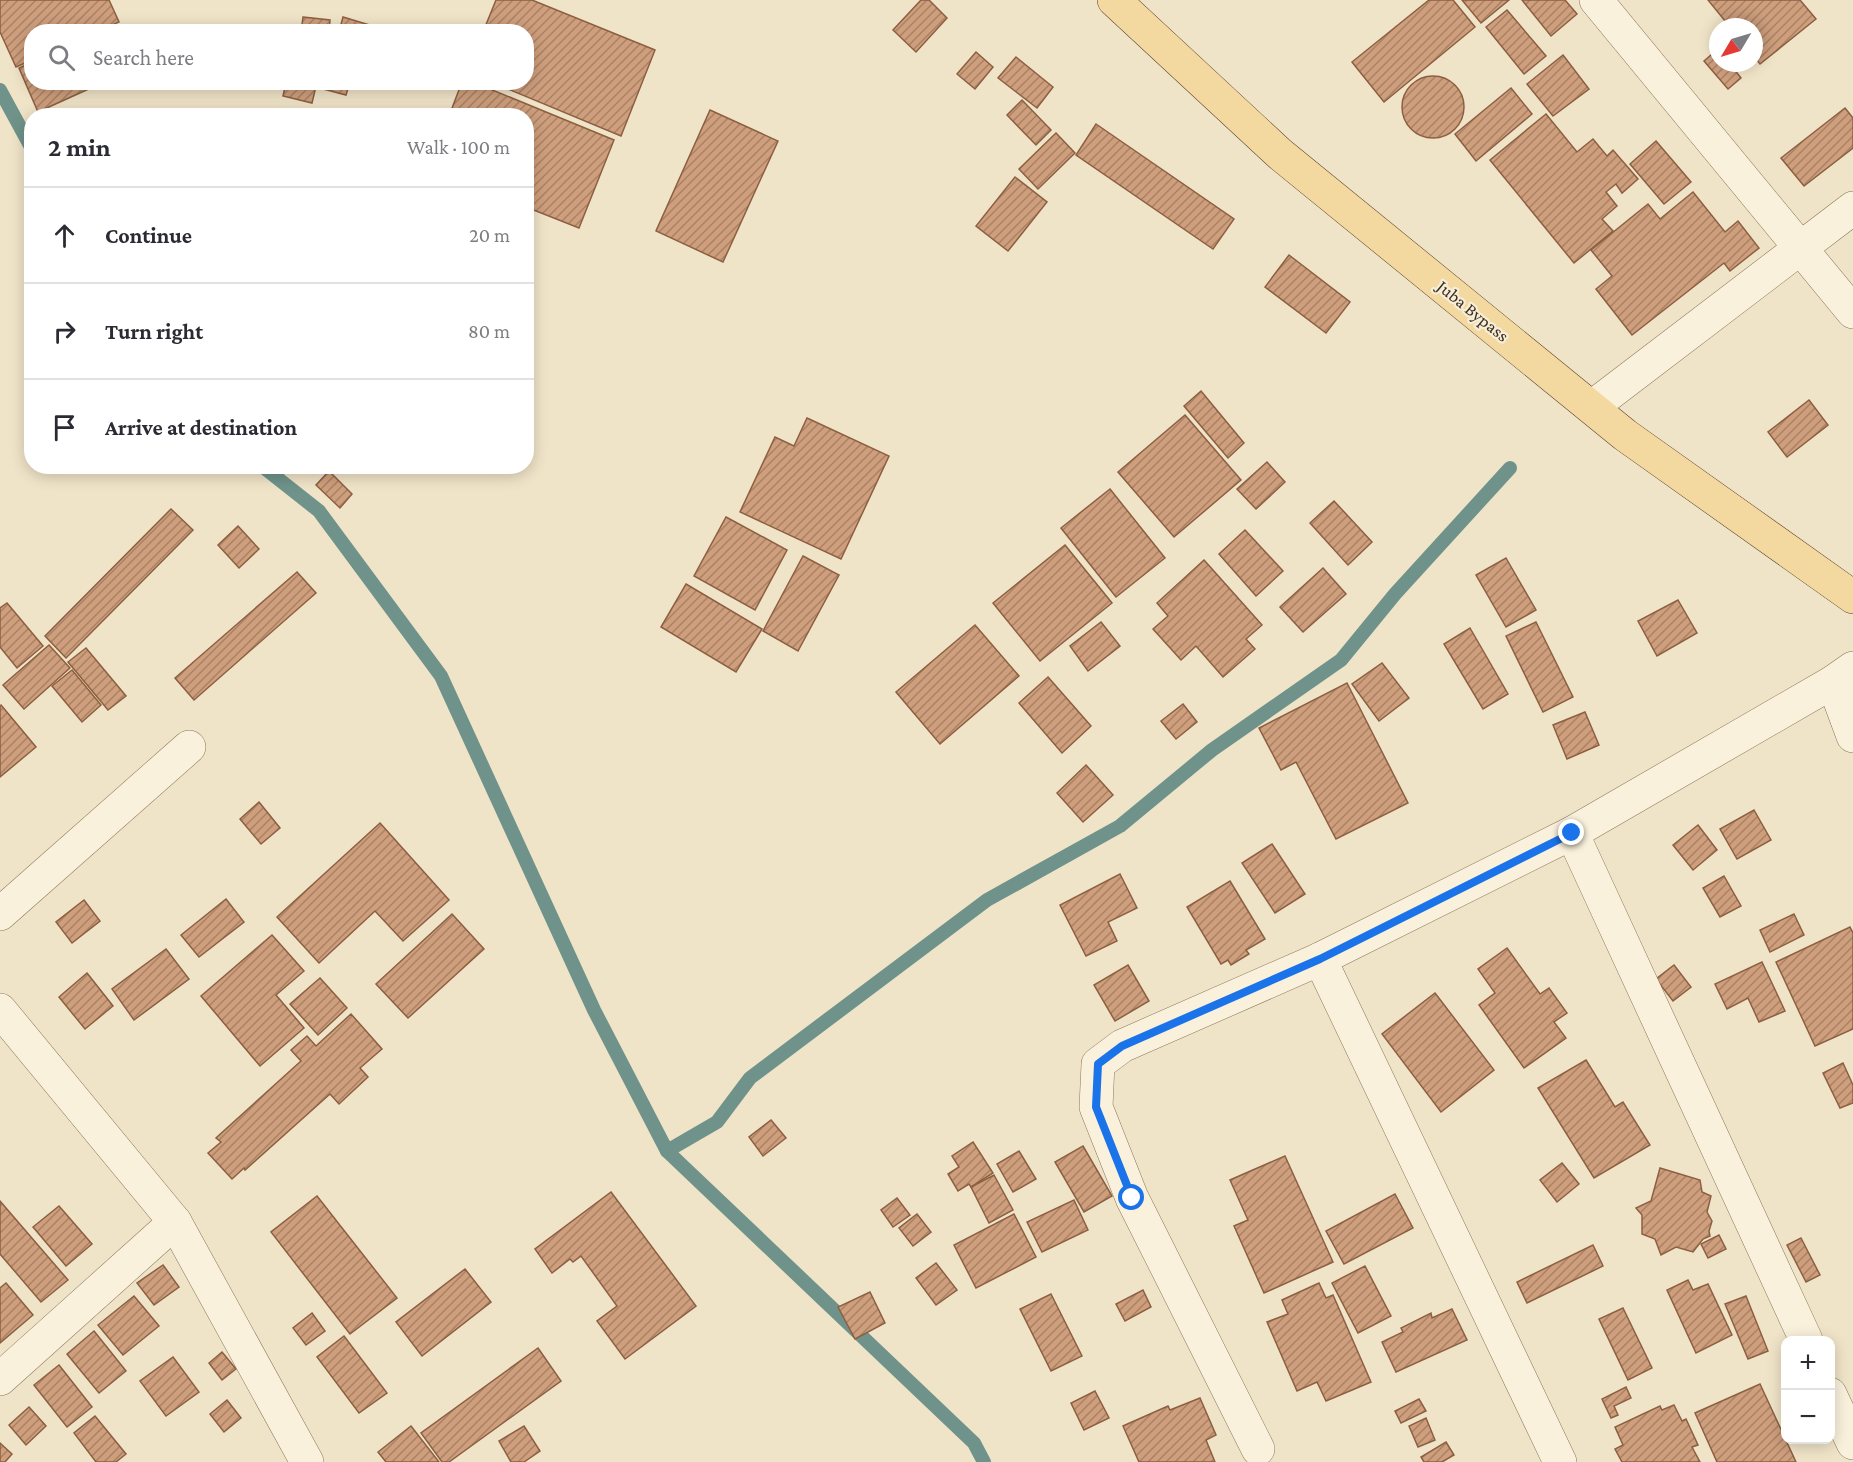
<!DOCTYPE html>
<meta charset="utf-8">
<style>
body{margin:0;font-family:"Crimson Pro",serif;background:#f7f7f7;color:#2b2b33}
.controls{position:absolute;right:18px;bottom:18px;display:grid;overflow:hidden;border-radius:12px;box-shadow:0 3px 15px #0003}
.controls button{width:54px;height:54px;display:grid;place-items:center;padding:0;border:0;border-bottom:2px solid #e1e1e2;background:#fff;color:#2b2b33;font:30px sans-serif}
.compass{position:absolute;left:1709px;top:18px;width:54px;height:54px;border-radius:50%;background:#fff;box-shadow:0 3px 15px #0003;rotate:232deg}
.stop{position:absolute;width:18px;height:18px;margin:-14px;border:4px solid #1a73e8;border-radius:50%;background:#fff}
.stop.end{background:#1a73e8;border-color:#fff;box-shadow:0 2px 6px #0008}
.list{margin:0;padding:0;list-style:none}
h2{display:flex;justify-content:space-between;align-items:center;height:78px;margin:0;padding:0 24px;font-size:26px}
h2 small{font-size:20px;font-weight:400;color:#7c7c81}
.list li{display:grid;grid-template-columns:39px 1fr auto;gap:18px;align-items:center;box-sizing:border-box;height:96px;padding:0 24px;border-top:2px solid #e1e1e2}
.list b{display:block;font-size:22px;white-space:nowrap}
.list em{font-size:20px;font-style:normal;color:#7c7c81}
.icon{flex:none;width:33px;height:33px;fill:none;stroke:currentColor;stroke-width:2;stroke-linecap:round;stroke-linejoin:round}
.map{position:relative;flex:none;width:1853px;height:1462px;overflow:hidden}
.search{position:absolute;background:#fff;box-shadow:0 3px 15px #0003;left:24px;top:24px;width:510px;height:66px;display:flex;align-items:center;gap:15px;box-sizing:border-box;padding:0 21px;border-radius:24px;color:#7c7c81;font-size:22px}
.panel{position:absolute;background:#fff;box-shadow:0 3px 15px #0003;left:24px;top:108px;width:510px;height:366px;border-radius:24px}
.map>svg:first-child{display:block}
.lines{fill:none;stroke-linecap:round;stroke-linejoin:round}
.stream{stroke:#6f938a;stroke-width:14}
.building{fill:url(#building-hatch);stroke:#8d5f41;stroke-width:1.5}
.minor-casing{stroke:#8d765c;stroke-width:34}
.major-casing{stroke:#5b4430;stroke-width:34}
.minor{stroke:#faf1dc;stroke-width:33}
.major{stroke:#f3d9a0;stroke-width:33}
.route{stroke:#1a73e8;stroke-width:8}
.labels{text-anchor:middle;dominant-baseline:central;stroke-width:4.5;stroke-linejoin:round;paint-order:stroke}
.street-label{font-size:18px;fill:#3d2e20;stroke:#f7eed8}
</style>
<div class="map">
<svg width="1853" height="1462" viewBox="0 0 1853 1462">
<defs>
<pattern id="building-hatch" width="6" height="6" patternUnits="userSpaceOnUse" patternTransform="scale(1.5)"><rect width="6" height="6" fill="#cf9f7d"/><path d="M-1 1l2-2M0 6l6-6M5 7l2-2" fill="none" stroke="#a98266"/></pattern>
</defs>
<rect width="100%" height="100%" fill="#f0e4c8"/>
<g class="lines">
<!-- stream -->
<g class="stream">
<polyline points="0,90 32,149"/>
<polyline points="262,466 319,511 441,676 594,1010 667,1151 974,1443 984,1462"/>
<polyline points="667,1151 717,1122 750,1078 987,900 1120,826 1212,750 1341,660 1395,594 1510,468"/>
</g>
</g>
<!-- building -->
<g class="building">
<polygon points="0,0 109,0 119,22 97,32 32,32 32,60 16,67 0,32"/>
<polygon points="496,0 532,0 655,50 621,136 491,82 526,82 526,32 483,32"/>
<polygon points="921,0 929,0 947,18 916,52 893,30"/>
<polygon points="1429,0 1453,0 1475,27 1384,102 1352,62"/>
<polygon points="1462,0 1509,0 1481,23"/>
<polygon points="1522,0 1565,0 1577,14 1551,36"/>
<polygon points="1708,0 1800,0 1816,19 1760,64 1754,56 1754,27 1730,27"/>
<polygon points="1507,10 1546,56 1524,74 1486,27"/>
<polygon points="303,17 330,20 329,32 301,32"/>
<polygon points="343,17 373,26 371,32 339,32"/>
<polygon points="1718,49 1718,63 1729,63 1741,78 1728,89 1704,61"/>
<polygon points="976,52 993,67 975,89 957,74"/>
<polygon points="1563,55 1589,89 1553,116 1527,84"/>
<polygon points="1016,57 1053,87 1037,108 998,78"/>
<polygon points="32,62 32,82 91,82 93,87 38,112 19,68"/>
<circle cx="1433" cy="107" r="31"/>
<polygon points="286,82 317,82 312,103 283,96"/>
<polygon points="325,82 350,82 346,95 323,89"/>
<polygon points="462,82 473,82 614,140 579,228 526,207 526,116 449,116"/>
<polygon points="1511,88 1532,114 1476,161 1455,134"/>
<polygon points="1022,100 1051,130 1036,145 1007,115"/>
<polygon points="1845,108 1853,118 1853,148 1804,186 1781,158"/>
<polygon points="710,110 778,141 723,262 656,231"/>
<polygon points="1546,114 1577,152 1593,139 1607,156 1613,150 1638,179 1622,193 1616,184 1606,192 1617,206 1602,219 1613,231 1574,263 1490,160"/>
<polygon points="1096,124 1234,219 1213,249 1076,155"/>
<polygon points="1056,133 1075,153 1038,189 1019,169"/>
<polygon points="1656,141 1691,182 1664,204 1630,164"/>
<polygon points="1015,177 1047,202 1008,251 976,226"/>
<polygon points="1693,192 1725,232 1738,221 1759,248 1730,271 1724,263 1632,335 1596,289 1612,276 1591,250 1648,204 1660,219"/>
<polygon points="1289,255 1350,302 1326,333 1265,287"/>
<polygon points="1201,391 1244,443 1228,458 1184,406"/>
<polygon points="1809,400 1828,425 1787,457 1768,432"/>
<polygon points="1185,415 1241,480 1174,537 1118,472"/>
<polygon points="807,418 889,456 841,559 740,512 775,437 794,446"/>
<polygon points="1267,462 1285,482 1256,509 1237,489"/>
<polygon points="329,471 352,494 340,508 316,485"/>
<polygon points="1110,489 1165,558 1116,597 1061,528"/>
<polygon points="1334,501 1372,542 1348,565 1310,523"/>
<polygon points="171,509 193,530 66,658 45,636"/>
<polygon points="726,517 787,550 755,610 694,576"/>
<polygon points="238,526 259,549 239,568 218,545"/>
<polygon points="1245,530 1283,571 1256,596 1219,554"/>
<polygon points="1065,545 1112,603 1040,661 993,603"/>
<polygon points="803,556 839,575 798,651 763,631"/>
<polygon points="1506,558 1536,610 1506,627 1476,575"/>
<polygon points="1204,560 1262,625 1246,639 1255,649 1223,677 1196,646 1181,660 1153,629 1168,616 1157,603"/>
<polygon points="1323,568 1346,594 1303,632 1280,607"/>
<polygon points="297,572 316,593 194,700 175,678"/>
<polygon points="686,584 762,629 736,672 661,627"/>
<polygon points="1678,600 1697,633 1657,656 1638,621"/>
<polygon points="7,603 43,646 17,668 0,647 0,608"/>
<polygon points="1101,622 1120,646 1088,671 1070,646"/>
<polygon points="1536,622 1573,697 1543,712 1506,636"/>
<polygon points="975,625 1019,676 940,744 896,692"/>
<polygon points="1470,628 1508,694 1483,709 1444,644"/>
<polygon points="49,645 70,668 24,709 3,685"/>
<polygon points="86,648 126,696 108,710 68,662"/>
<polygon points="1382,663 1409,698 1379,721 1352,684"/>
<polygon points="72,670 101,705 82,722 52,686"/>
<polygon points="1048,677 1091,726 1062,753 1019,703"/>
<polygon points="1347,683 1408,803 1336,839 1296,762 1281,770 1259,728"/>
<polygon points="1183,704 1197,722 1176,739 1161,721"/>
<polygon points="1,705 36,747 0,777 0,706"/>
<polygon points="1585,712 1599,745 1567,759 1553,725"/>
<polygon points="1086,765 1113,795 1083,822 1057,793"/>
<polygon points="259,802 280,828 261,844 240,819"/>
<polygon points="1754,810 1771,840 1737,859 1720,829"/>
<polygon points="380,823 449,900 403,941 375,911 319,963 277,917"/>
<polygon points="1698,825 1717,850 1693,870 1673,845"/>
<polygon points="1272,844 1305,894 1275,913 1242,863"/>
<polygon points="1120,874 1137,908 1108,922 1117,941 1086,956 1060,905"/>
<polygon points="1724,876 1741,906 1720,917 1703,888"/>
<polygon points="1230,881 1265,939 1246,950 1249,954 1231,965 1228,960 1221,964 1187,907"/>
<polygon points="226,899 244,922 199,957 181,935"/>
<polygon points="84,900 100,921 72,943 56,922"/>
<polygon points="452,914 484,949 408,1018 376,984"/>
<polygon points="1794,914 1804,935 1770,952 1760,930"/>
<polygon points="1850,927 1853,933 1853,1029 1815,1046 1776,962"/>
<polygon points="272,935 304,971 276,995 304,1028 260,1066 201,996"/>
<polygon points="1507,948 1540,994 1549,988 1567,1013 1554,1022 1566,1038 1524,1068 1479,1005 1495,993 1478,969"/>
<polygon points="166,949 189,979 134,1020 112,989"/>
<polygon points="1762,962 1785,1011 1759,1022 1748,998 1727,1009 1715,984"/>
<polygon points="1128,965 1149,1001 1115,1021 1094,985"/>
<polygon points="1674,965 1691,987 1673,1001 1656,979"/>
<polygon points="87,973 113,1006 85,1029 59,997"/>
<polygon points="320,978 347,1008 318,1035 290,1004"/>
<polygon points="1435,993 1494,1070 1441,1112 1382,1034"/>
<polygon points="351,1014 382,1049 360,1068 368,1077 339,1104 330,1094 245,1170 244,1168 232,1179 208,1153 221,1142 216,1138 301,1061 291,1050 307,1036 316,1046"/>
<polygon points="1586,1060 1615,1107 1623,1102 1650,1145 1594,1178 1538,1088"/>
<polygon points="1843,1063 1853,1085 1853,1103 1840,1108 1823,1073"/>
<polygon points="771,1120 786,1138 763,1156 749,1137"/>
<polygon points="973,1142 993,1173 971,1187 969,1184 958,1191 948,1174 959,1167 952,1156"/>
<polygon points="1083,1146 1112,1196 1084,1212 1055,1162"/>
<polygon points="1019,1151 1036,1179 1013,1192 997,1164"/>
<polygon points="1285,1156 1333,1262 1264,1293 1234,1226 1248,1220 1230,1180"/>
<polygon points="1562,1163 1579,1184 1557,1202 1540,1180"/>
<polygon points="1660,1168 1700,1180 1702,1192 1711,1196 1707,1212 1712,1221 1709,1231 1710,1236 1703,1239 1693,1252 1676,1247 1661,1255 1655,1239 1642,1234 1642,1215 1636,1208 1651,1201"/>
<polygon points="994,1175 1013,1210 989,1223 971,1187"/>
<polygon points="611,1192 696,1306 625,1359 597,1321 617,1306 581,1256 573,1262 570,1259 552,1273 535,1249"/>
<polygon points="1395,1194 1413,1228 1344,1264 1326,1231"/>
<polygon points="317,1196 397,1298 350,1334 271,1232"/>
<polygon points="897,1198 910,1215 893,1227 881,1210"/>
<polygon points="1074,1200 1088,1230 1042,1252 1027,1222"/>
<polygon points="0,1201 68,1280 41,1302 0,1254"/>
<polygon points="59,1206 92,1244 66,1266 33,1227"/>
<polygon points="917,1214 931,1232 913,1246 899,1228"/>
<polygon points="1014,1214 1036,1257 976,1288 954,1245"/>
<polygon points="1719,1235 1726,1249 1708,1258 1701,1244"/>
<polygon points="1801,1238 1820,1275 1806,1282 1787,1245"/>
<polygon points="1593,1245 1603,1266 1527,1303 1517,1282"/>
<polygon points="936,1263 957,1290 936,1305 916,1278"/>
<polygon points="163,1265 179,1287 154,1305 137,1283"/>
<polygon points="1365,1266 1391,1316 1358,1333 1332,1283"/>
<polygon points="465,1269 491,1302 422,1356 396,1322"/>
<polygon points="1688,1280 1693,1290 1708,1284 1732,1335 1696,1353 1667,1290"/>
<polygon points="6,1283 33,1315 0,1343 0,1288"/>
<polygon points="1319,1283 1326,1298 1333,1295 1371,1382 1326,1401 1317,1382 1297,1391 1267,1322 1288,1314 1282,1300"/>
<polygon points="1143,1290 1151,1307 1125,1321 1116,1304"/>
<polygon points="870,1292 885,1323 855,1339 838,1307"/>
<polygon points="1051,1294 1082,1356 1051,1371 1020,1309"/>
<polygon points="134,1296 159,1326 123,1355 98,1325"/>
<polygon points="1746,1296 1768,1351 1748,1359 1725,1304"/>
<polygon points="1623,1308 1652,1368 1628,1380 1599,1319"/>
<polygon points="1452,1309 1467,1340 1396,1372 1382,1342 1403,1332 1401,1328 1431,1313 1432,1318"/>
<polygon points="312,1313 325,1331 306,1345 293,1328"/>
<polygon points="94,1331 126,1371 99,1393 67,1354"/>
<polygon points="344,1336 387,1393 359,1413 317,1357"/>
<polygon points="538,1348 561,1381 449,1462 442,1462 421,1433"/>
<polygon points="222,1352 236,1369 222,1380 209,1363"/>
<polygon points="173,1357 199,1392 166,1416 140,1381"/>
<polygon points="59,1365 92,1407 67,1427 34,1385"/>
<polygon points="1760,1384 1796,1462 1717,1462 1695,1413"/>
<polygon points="1626,1387 1631,1398 1614,1406 1618,1415 1611,1418 1602,1399"/>
<polygon points="1095,1391 1109,1418 1084,1430 1071,1403"/>
<polygon points="1200,1398 1216,1435 1206,1440 1215,1462 1139,1462 1123,1426 1168,1406 1170,1410"/>
<polygon points="1419,1399 1426,1411 1401,1423 1395,1411"/>
<polygon points="227,1400 241,1418 224,1432 210,1414"/>
<polygon points="1674,1405 1682,1421 1686,1419 1698,1445 1692,1447 1700,1462 1622,1462 1615,1449 1623,1445 1615,1427 1660,1406 1662,1410"/>
<polygon points="29,1407 46,1426 26,1445 9,1425"/>
<polygon points="95,1416 126,1454 116,1462 96,1462 74,1433"/>
<polygon points="1426,1418 1435,1440 1418,1447 1409,1426"/>
<polygon points="411,1426 439,1462 386,1462 378,1452"/>
<polygon points="524,1426 540,1451 524,1462 511,1462 499,1441"/>
<polygon points="1446,1442 1454,1455 1442,1462 1424,1462 1421,1457"/>
<polygon points="0,1443 12,1454 5,1462 0,1462"/>
</g>
<g class="lines">
<defs>
<g id="minor">
<polyline points="1596,0 1853,312"/>
<polyline points="1592,407 1853,208"/>
<polyline points="1833,682 1853,736"/>
<polyline points="1572,833 1806,1340"/>
<polyline points="0,914 189,747"/>
<polyline points="1320,959 1560,1462"/>
<polyline points="0,1010 175,1222 0,1379"/>
<polyline points="175,1222 307,1462"/>
<polyline points="1830,1394 1853,1443"/>
<polyline points="1258,1449 1132,1198 1096,1107 1098,1064 1122,1046 1320,959 1572,833 1833,682 1853,668"/>
</g>
<polyline id="major" points="1114,0 1280,154 1625,435 1853,597"/>
</defs>
<!-- minor casing -->
<use href="#minor" class="minor-casing"/>
<!-- major casing -->
<use href="#major" class="major-casing"/>
<!-- minor -->
<use href="#minor" class="minor"/>
<!-- major -->
<use href="#major" class="major"/>
</g>
<g class="lines">
<!-- route -->
<polyline class="route" points="1132,1198 1096,1107 1098,1064 1122,1046 1320,959 1572,833"/>
</g>
<g class="labels">
<!-- street labels -->
<g class="street-label">
<text transform="translate(1473 311) rotate(39)">Juba Bypass</text>
</g>
</g>
</svg>
<div class="controls">
<button>+</button>
<button>−</button>
</div>
<svg class="compass" viewBox="-18 -18 36 36"><path d="M0-13l5 13h-10z" fill="#e53935"/><path d="M0 13l5-13h-10z" fill="#7c7c81"/></svg>
<div class="stop" style="left:1132px;top:1198px"></div>
<div class="stop end" style="left:1572px;top:833px"></div>
<div class="search"><svg class="icon" aria-label="search" viewBox="0 0 24 24"><circle cx="10" cy="10" r="6"/><path d="M15 15l6 6"/></svg>Search here</div>
<section class="panel">
<h2>2 min<small>Walk · 100 m</small></h2>
<ul class="list">
<li><svg class="icon" aria-label="ahead" viewBox="0 0 24 24"><path d="M12 20V5M6 11l6-6 6 6"/></svg><div><b>Continue</b></div><em>20 m</em></li>
<li><svg class="icon" aria-label="right" viewBox="0 0 24 24"><path d="M7 20v-9h11M14 6l5 5-5 5"/></svg><div><b>Turn right</b></div><em>80 m</em></li>
<li><svg class="icon" aria-label="arrive" viewBox="0 0 24 24"><path d="M6 21V4h12l-3 4 3 4H6"/></svg><div><b>Arrive at destination</b></div></li>
</ul>
</section>
</div>
